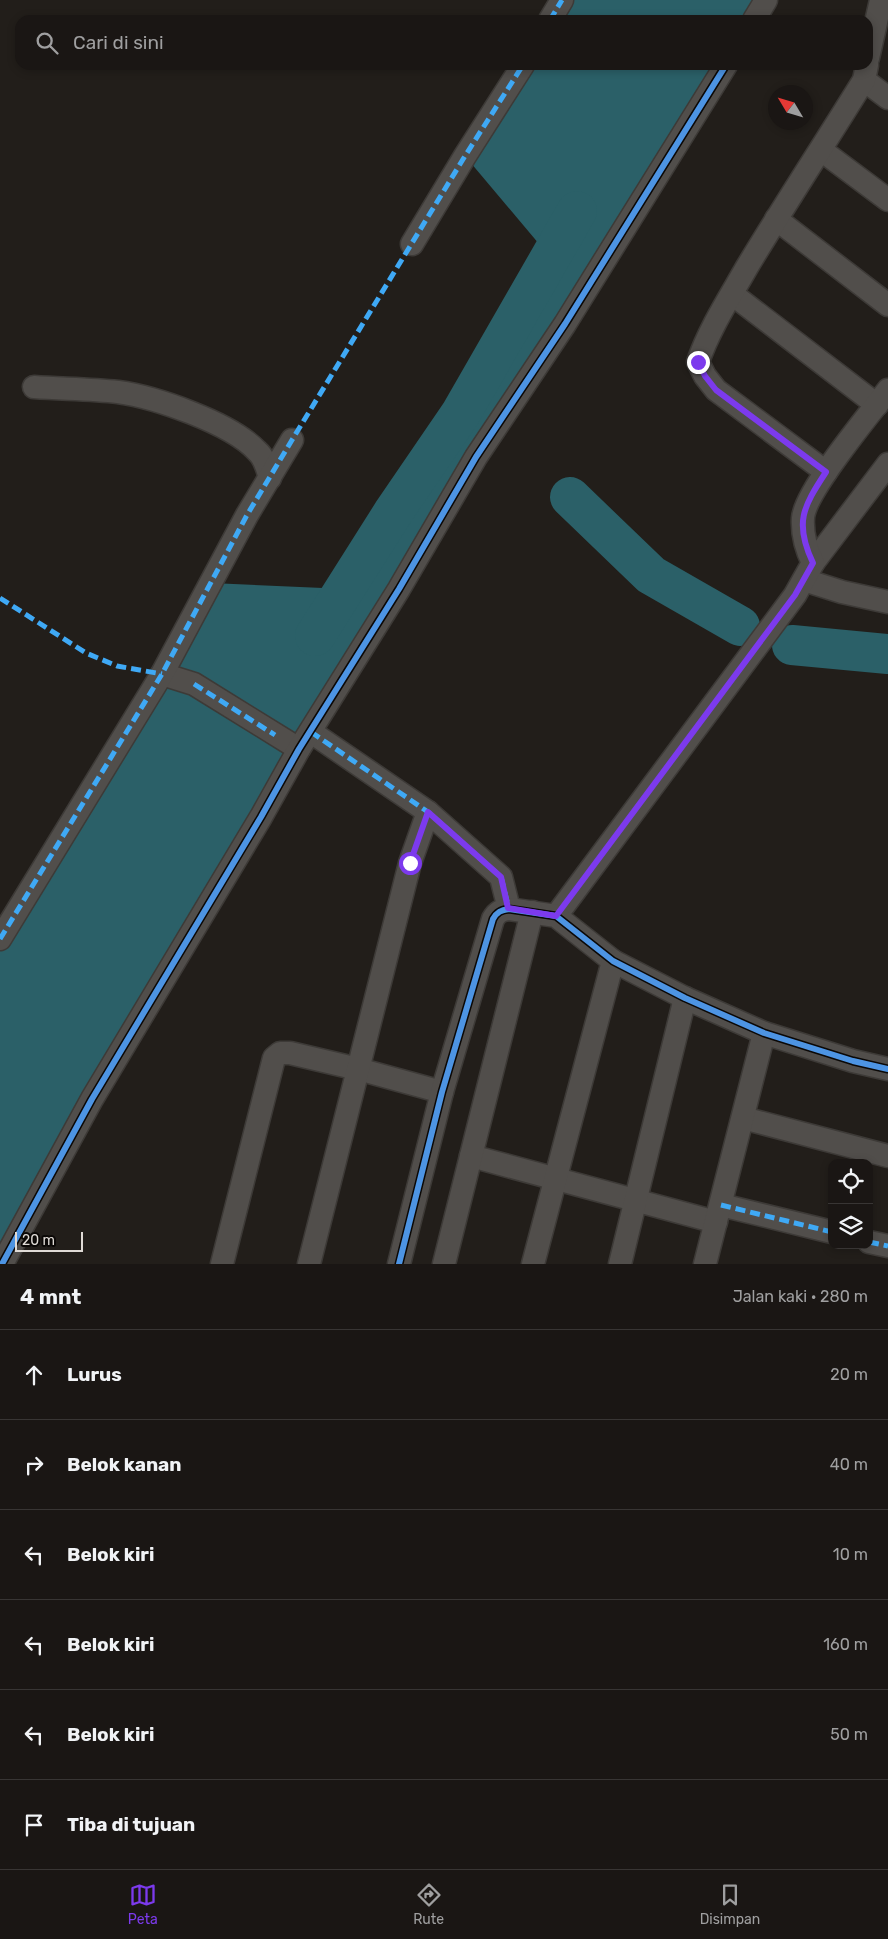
<!DOCTYPE html>
<html lang="id">
<meta charset="utf-8">
<style>
body{margin:0;font-family:Rubik,sans-serif;background:#272322;color:#f1f3f6}
.controls{position:absolute;right:15px;bottom:15px;display:grid;overflow:hidden;border-radius:10px;box-shadow:0 2px 8px #0003}
.controls button{width:45px;height:45px;display:grid;place-items:center;padding:0;border:0;border-bottom:1px solid #383534;background:#1a1614;color:#f1f3f6;font:25px sans-serif}
.compass{position:absolute;left:768px;top:85px;width:45px;height:45px;border-radius:50%;background:#1a1614;box-shadow:0 2px 8px #0003;rotate:308deg}
.scale{position:absolute;left:15px;bottom:12px;width:68px;box-sizing:border-box;padding-left:5px;border:2px solid #dfdad5;border-top:0;font-size:14px;line-height:18px;white-space:nowrap;color:#dfdad5;-webkit-text-stroke:4px #0b0806;paint-order:stroke}
.stop{position:absolute;width:15px;height:15px;margin:-11px;border:4px solid #7c3aed;border-radius:50%;background:#fff}
.stop.end{background:#7c3aed;border-color:#fff;box-shadow:0 1px 5px #0008}
.list{margin:0;padding:0;list-style:none}
h2{display:flex;justify-content:space-between;align-items:center;height:65px;margin:0;padding:0 20px;font-size:21px}
h2 small{font-size:16px;font-weight:400;color:#9f9fa0}
.list li{display:grid;grid-template-columns:32px 1fr auto;gap:15px;align-items:center;box-sizing:border-box;height:90px;padding:0 20px;border-top:1px solid #383534}
.list b{display:block;font-size:19px;white-space:nowrap}
.list em{font-size:16px;font-style:normal;color:#9f9fa0}
.icon{flex:none;width:28px;height:28px;fill:none;stroke:currentColor;stroke-width:2;stroke-linecap:round;stroke-linejoin:round}
.map{position:relative;flex:none;width:888px;height:1264px;overflow:hidden}
.search{position:absolute;background:#1a1614;box-shadow:0 2px 8px #0003;left:15px;right:15px;top:15px;height:55px;display:flex;align-items:center;gap:12px;box-sizing:border-box;padding:0 18px;border-radius:15px;color:#9f9fa0;font-size:19px}
.sheet{height:605px;background:#1a1614}
nav{display:flex;justify-content:space-around;align-items:center;box-sizing:border-box;height:70px;border-top:1px solid #383534;background:#1a1614;font-size:14px;color:#9f9fa0}
nav a{display:grid;justify-items:center;gap:2px}
nav .on{color:#7c3aed}
.map>svg:first-child{display:block}
.water{fill:#2b6068}
.lines{fill:none;stroke-linecap:round;stroke-linejoin:round}
.river{stroke:#2b6068;stroke-width:40}
.minor-casing{stroke:#3d3a37;stroke-width:25}
.minor{stroke:#514e4b;stroke-width:22}
.quiet{stroke:#3fa9f5;stroke-width:5;stroke-dasharray:10 5;stroke-linecap:butt}
.cycleway-casing{stroke:#0b0806;stroke-width:9}
.cycleway{stroke:#4d94e3;stroke-width:6}
.route{stroke:#7c3aed;stroke-width:6}
</style>
<div class="map">
<svg width="888" height="1264" viewBox="0 0 888 1264">
<rect width="100%" height="100%" fill="#221e1a"/>
<!-- water -->
<g class="water">
<polygon points="564,0 765,0 753,20 551,20"/>
<polygon points="523,65 725,65 0,1264 0,940 211,583 346,589 394,511 461,413 550,257 465,156"/>
</g>
<g class="lines">
<!-- river -->
<g class="river">
<polyline points="570,497 651,575 740,626"/>
<polyline points="315,636 394,511 461,413 577,211"/>
<polyline points="792,645 888,654"/>
</g>
<defs>
<g id="minor">
<polyline points="550,20 562,0"/>
<polyline points="754,20 766,0"/>
<polyline points="868,58 881,0"/>
<polyline points="864,80 888,98"/>
<polyline points="821,150 888,200"/>
<polyline points="776,219 888,305"/>
<polyline points="412,244 465,156 523,65"/>
<polyline points="732,294 877,405"/>
<path d="M34,387C62,389 90,389 118,392C155,397 231,423 257,451C265,458 267,468 270,478"/>
<path d="M826,472L716,390L705,376L698,362C709,329 730,297 747,267C785,204 825,143 864,80L867,65"/>
<polyline points="813,563 888,464"/>
<polyline points="804,580 842,592 888,602"/>
<polyline points="162,674 194,684 299,749"/>
<polyline points="311,732 428,812 501,877 509,909"/>
<path d="M556,916L795,595L813,563C806,549 802,534 803,518C805,491 869,415 888,390"/>
<polyline points="0,939 162,674 247,515 292,440"/>
<polyline points="743,1118 888,1156"/>
<polyline points="471,1156 716,1222"/>
<polyline points="721,1205 832,1232"/>
<polyline points="869,1242 888,1246"/>
<polyline points="2,1264 92,1099 261,817 299,749 399,589 476,457 565,324 726,65"/>
<polyline points="222,1264 274,1058 280,1053 290,1053 358,1069 442,1092"/>
<polyline points="309,1264 410,863 428,812"/>
<path d="M399,1264L442,1092L493,919C497,912 501,910 509,909L556,916L613,961L685,998L764,1033L853,1061L888,1069"/>
<polyline points="444,1264 532,912"/>
<polyline points="533,1264 613,961"/>
<polyline points="620,1264 685,998"/>
<polyline points="705,1264 764,1033"/>
</g>
</defs>
<!-- minor casing -->
<use href="#minor" class="minor-casing"/>
<!-- minor -->
<use href="#minor" class="minor"/>
<!-- quiet -->
<g class="quiet">
<polyline points="550,20 562,0"/>
<polyline points="0,598 86,653 117,666 162,674"/>
<polyline points="194,684 275,735"/>
<polyline points="311,732 428,812 501,877 509,909"/>
<polyline points="0,939 162,674 247,515 292,440 465,156 523,65"/>
<polyline points="721,1205 832,1232"/>
<polyline points="869,1242 888,1246"/>
</g>
<defs>
<g id="cycleway">
<polyline points="2,1264 92,1099 261,817 299,749 399,589 476,457 565,324 726,65"/>
<path d="M399,1264L442,1092L493,919C497,912 501,910 509,909L556,916L613,961L685,998L764,1033L853,1061L888,1069"/>
</g>
</defs>
<!-- cycleway casing -->
<use href="#cycleway" class="cycleway-casing"/>
<!-- cycleway -->
<use href="#cycleway" class="cycleway"/>
</g>
<g class="lines">
<!-- route -->
<path class="route" d="M410,863L428,812L501,877L508,908L556,916L795,595L813,563C794,523 803,507 826,472L716,390L705,376L698,362"/>
</g>
</svg>
<div class="controls">
<button><svg class="icon" aria-label="locate" viewBox="0 0 24 24"><circle cx="12" cy="12" r="6"/><path d="M12 2v4M12 18v4M2 12h4M18 12h4"/></svg></button>
<button><svg class="icon" aria-label="layers" viewBox="0 0 24 24"><path d="M12 4l9 5-9 5-9-5zM3 14l9 5 9-5"/></svg></button>
</div>
<svg class="compass" viewBox="-18 -18 36 36"><path d="M0-13l5 13h-10z" fill="#e53935"/><path d="M0 13l5-13h-10z" fill="#9f9fa0"/></svg>
<div class="scale">20 m</div>
<div class="stop" style="left:410px;top:863px"></div>
<div class="stop end" style="left:698px;top:362px"></div>
<div class="search"><svg class="icon" aria-label="search" viewBox="0 0 24 24"><circle cx="10" cy="10" r="6"/><path d="M15 15l6 6"/></svg>Cari di sini</div>
</div>
<section class="sheet">
<h2>4 mnt<small>Jalan kaki · 280 m</small></h2>
<ul class="list">
<li><svg class="icon" aria-label="ahead" viewBox="0 0 24 24"><path d="M12 20V5M6 11l6-6 6 6"/></svg><div><b>Lurus</b></div><em>20 m</em></li>
<li><svg class="icon" aria-label="right" viewBox="0 0 24 24"><path d="M7 20v-9h11M14 6l5 5-5 5"/></svg><div><b>Belok kanan</b></div><em>40 m</em></li>
<li><svg class="icon" aria-label="left" viewBox="0 0 24 24"><path d="M17 20v-9H6M10 6l-5 5 5 5"/></svg><div><b>Belok kiri</b></div><em>10 m</em></li>
<li><svg class="icon" aria-label="left" viewBox="0 0 24 24"><path d="M17 20v-9H6M10 6l-5 5 5 5"/></svg><div><b>Belok kiri</b></div><em>160 m</em></li>
<li><svg class="icon" aria-label="left" viewBox="0 0 24 24"><path d="M17 20v-9H6M10 6l-5 5 5 5"/></svg><div><b>Belok kiri</b></div><em>50 m</em></li>
<li><svg class="icon" aria-label="arrive" viewBox="0 0 24 24"><path d="M6 21V4h12l-3 4 3 4H6"/></svg><div><b>Tiba di tujuan</b></div></li>
</ul>
</section>
<nav>
<a class="on"><svg class="icon" aria-label="map" viewBox="0 0 24 24"><path d="M3 6l6-2 6 2 6-2v14l-6 2-6-2-6 2zM9 4v14M15 6v14"/></svg>Peta</a>
<a><svg class="icon" aria-label="directions" viewBox="0 0 24 24"><path d="M12 3l9 9-9 9-9-9zM9 14v-3h6M13 9l2 2-2 2"/></svg>Rute</a>
<a><svg class="icon" aria-label="saved" viewBox="0 0 24 24"><path d="M7 4h10v16l-5-4-5 4z"/></svg>Disimpan</a>
</nav>
